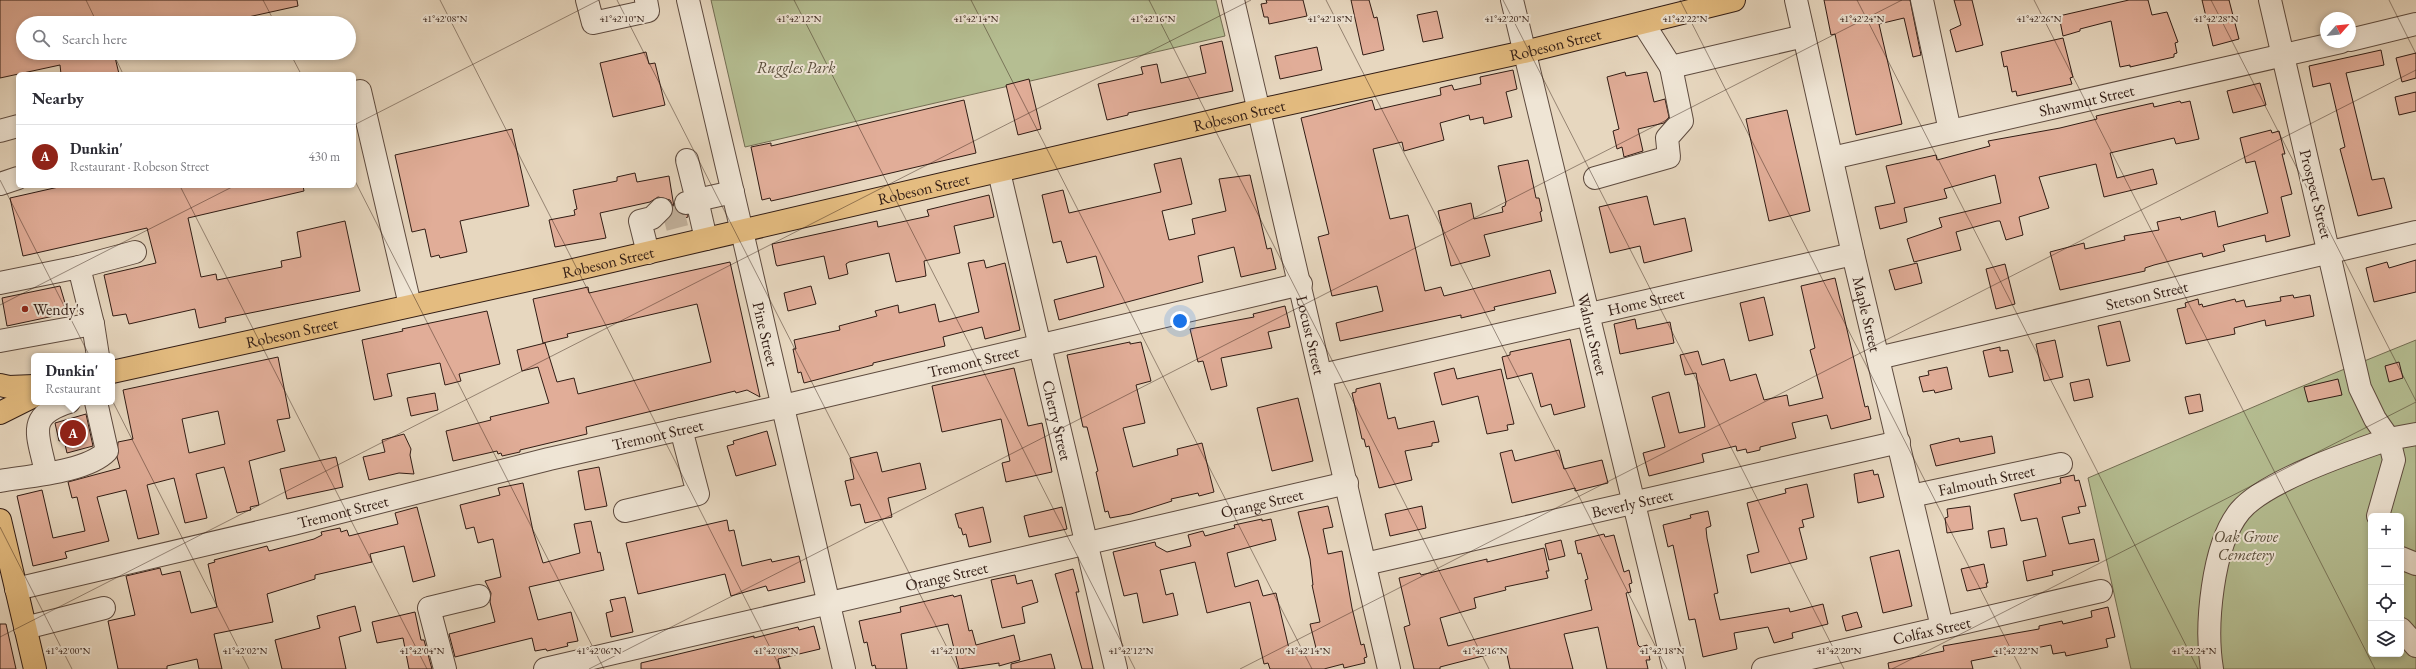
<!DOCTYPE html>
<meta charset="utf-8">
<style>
body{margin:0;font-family:"EB Garamond",serif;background:#f2f2f3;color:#2b2b33}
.controls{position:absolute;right:12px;bottom:12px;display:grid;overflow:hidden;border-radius:6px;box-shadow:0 2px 6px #0003}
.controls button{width:36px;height:36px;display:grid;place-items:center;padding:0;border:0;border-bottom:1px solid #e1e1e2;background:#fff;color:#2b2b33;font:20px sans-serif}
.compass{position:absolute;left:2320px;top:12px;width:36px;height:36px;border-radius:50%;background:#fff;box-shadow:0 2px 6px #0003;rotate:63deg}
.you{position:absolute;left:1180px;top:321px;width:14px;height:14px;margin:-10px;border:3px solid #fff;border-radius:50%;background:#1a73e8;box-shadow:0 0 0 6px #1a73e833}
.badge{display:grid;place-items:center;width:26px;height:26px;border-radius:50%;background:#8f2418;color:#fff;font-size:13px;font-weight:700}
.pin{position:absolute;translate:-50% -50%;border:2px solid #fff;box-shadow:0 1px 4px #0006}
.popup{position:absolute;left:31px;top:353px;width:84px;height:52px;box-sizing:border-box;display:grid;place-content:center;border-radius:6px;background:#fff;filter:drop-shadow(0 1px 3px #0005);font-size:13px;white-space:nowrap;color:#7c7c81}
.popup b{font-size:15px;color:#2b2b33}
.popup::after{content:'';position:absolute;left:50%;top:100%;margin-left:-8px;border:8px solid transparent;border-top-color:#fff}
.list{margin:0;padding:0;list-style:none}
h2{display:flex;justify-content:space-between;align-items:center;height:52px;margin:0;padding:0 16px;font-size:17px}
h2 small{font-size:13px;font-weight:400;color:#7c7c81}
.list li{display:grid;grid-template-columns:26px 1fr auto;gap:12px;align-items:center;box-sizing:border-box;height:64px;padding:0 16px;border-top:1px solid #e1e1e2}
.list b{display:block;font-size:15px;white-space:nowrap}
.list p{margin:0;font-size:13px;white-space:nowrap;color:#7c7c81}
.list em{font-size:13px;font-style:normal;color:#7c7c81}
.icon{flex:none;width:22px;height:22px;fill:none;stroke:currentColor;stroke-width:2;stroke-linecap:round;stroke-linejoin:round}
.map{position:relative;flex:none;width:2416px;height:669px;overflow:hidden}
.search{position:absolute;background:#fff;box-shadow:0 2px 6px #0003;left:16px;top:16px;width:340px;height:44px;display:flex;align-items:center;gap:10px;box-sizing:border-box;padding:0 14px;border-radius:22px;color:#7c7c81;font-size:15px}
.panel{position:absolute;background:#fff;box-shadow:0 2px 6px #0003;left:16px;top:72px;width:340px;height:116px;border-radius:6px}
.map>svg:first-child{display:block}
.green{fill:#b5be92;stroke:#736d53;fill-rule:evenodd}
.building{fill:#e1ad98;stroke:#311c14;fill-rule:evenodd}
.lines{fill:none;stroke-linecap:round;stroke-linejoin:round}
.minor-tunnel{stroke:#c3b29d;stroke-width:22;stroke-dasharray:22 11;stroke-linecap:butt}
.minor-casing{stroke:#5e4b3f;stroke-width:24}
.major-casing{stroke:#311c14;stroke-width:24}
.minor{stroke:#efe5d5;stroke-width:22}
.major{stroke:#e4bc80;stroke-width:22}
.ticks{fill:none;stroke:#311c14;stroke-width:1;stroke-opacity:0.45}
.poi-dot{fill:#8f2418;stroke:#efe5d5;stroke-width:1.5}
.labels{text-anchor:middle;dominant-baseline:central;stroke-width:4;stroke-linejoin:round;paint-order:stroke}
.street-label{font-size:16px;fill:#311c14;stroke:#efe5d5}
.park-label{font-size:16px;font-style:italic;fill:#594d3a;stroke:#efe5d5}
.poi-label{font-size:16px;fill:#311c14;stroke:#efe5d5;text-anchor:start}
.ticks-label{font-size:10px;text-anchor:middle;fill:#311c14;stroke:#efe5d5;stroke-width:4;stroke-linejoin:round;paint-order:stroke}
</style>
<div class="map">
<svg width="2416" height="669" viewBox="0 0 2416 669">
<rect width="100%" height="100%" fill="#e7d7bf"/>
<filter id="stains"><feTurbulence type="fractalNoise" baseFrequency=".005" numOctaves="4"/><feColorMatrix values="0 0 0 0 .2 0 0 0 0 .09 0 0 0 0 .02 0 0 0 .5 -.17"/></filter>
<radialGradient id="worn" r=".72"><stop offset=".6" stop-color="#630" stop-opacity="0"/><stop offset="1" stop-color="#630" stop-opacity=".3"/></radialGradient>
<!-- green -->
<g class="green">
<polygon points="711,0 1216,0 1225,36 745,147"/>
<path d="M2416,340V669H2131L2088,478L2293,390ZM2371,516H2401V654H2371Z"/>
</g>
<!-- building -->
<g class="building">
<polygon points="0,0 297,0 298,6 221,23 23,23 23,53 114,53 119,74 61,74 60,65 0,78"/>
<polygon points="1266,0 1303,0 1307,16 1269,24 1268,17 1264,17 1261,4 1267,3"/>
<polygon points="1351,0 1369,0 1374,18 1377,17 1384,50 1363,55"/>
<polygon points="1824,0 1910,0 1921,55 1913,57 1904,18 1879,24 1902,124 1856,135 1835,34 1831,35"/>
<polygon points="1954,0 1972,0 1983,45 1956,52 1950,30 1961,25"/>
<polygon points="2129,0 2148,0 2152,15 2167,12 2178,42 2175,43 2177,53 2174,54 2174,57 2130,67 2130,65 2120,67 2111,21 2080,29 2080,31 2063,36 2059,16"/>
<polygon points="2202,0 2229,0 2239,39 2213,46"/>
<polygon points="1437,11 1443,38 1423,42 1417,15"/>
<polygon points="2063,38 2073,77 2070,78 2072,84 2017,96 2016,91 2012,92 2007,66 2004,67 2001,52"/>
<polygon points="1222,41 1233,91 1128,113 1128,115 1107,120 1098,84 1143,74 1141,67 1157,64 1161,83 1206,73 1200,46"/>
<polygon points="1317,47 1322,70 1280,79 1275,56"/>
<polygon points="2381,50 2384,65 2346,73 2372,180 2384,178 2392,208 2358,216 2340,149 2345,147 2330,83 2313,87 2309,66"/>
<polygon points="646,52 649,64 655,63 665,105 613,117 600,63"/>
<polygon points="2416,53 2416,78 2402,82 2396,58"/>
<polygon points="1513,70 1517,89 1506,92 1512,117 1484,124 1483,117 1470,120 1469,115 1440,123 1444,140 1404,151 1402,142 1373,149 1390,219 1408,215 1425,291 1441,287 1444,296 1550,270 1556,293 1494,307 1495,310 1461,318 1461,315 1340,341 1336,323 1383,311 1377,286 1332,296 1318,237 1329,234 1301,118 1372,100 1375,110 1441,95 1440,88 1452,85 1454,90 1481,84 1480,77"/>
<polygon points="1625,72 1626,76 1647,72 1654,102 1665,99 1669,117 1664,123 1638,129 1643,151 1624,157 1622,147 1617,149 1613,131 1619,129 1607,77"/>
<polygon points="1029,79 1041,129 1018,135 1006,85"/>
<polygon points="2260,83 2266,105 2233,113 2227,91"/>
<polygon points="2416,92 2416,111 2399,115 2395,97"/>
<polygon points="964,100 976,153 789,197 771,201 770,198 762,200 751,147 771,143 771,146"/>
<polygon points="2180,101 2181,103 2190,101 2199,139 2176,144 2174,138 2110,153 2117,178 2153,169 2157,184 2104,197 2096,164 2039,177 2049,208 2019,217 2023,235 2006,240 2000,221 1997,221 1956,232 1961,250 1914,262 1907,239 1942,227 1939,218 2001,203 1995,175 1944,189 1947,198 1904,208 1907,222 1880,229 1875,207 1895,203 1886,166 1936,155 1937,160 1990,146 1988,141 2060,128 2097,119 2096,116 2153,103 2154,107"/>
<polygon points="1787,110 1810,211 1769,221 1746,119"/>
<polygon points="512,129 529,206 460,221 467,252 440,258 439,255 431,257 425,229 412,232 395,155"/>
<polygon points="2271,130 2272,133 2279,131 2285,154 2282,154 2292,194 2281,197 2290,236 2266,242 2265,235 2223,245 2225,251 2203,257 2202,253 2154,265 2145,268 2145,271 2060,290 2050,252 2084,243 2085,249 2125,240 2124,236 2159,230 2157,222 2180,217 2181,220 2215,211 2218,227 2268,213 2255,161 2246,163 2240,138"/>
<polygon points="1181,158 1192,204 1162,211 1169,240 1195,234 1192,219 1226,211 1219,179 1250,175 1267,249 1271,248 1276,269 1241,277 1234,247 1198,256 1203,282 1059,320 1054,300 1104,287 1096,256 1067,263 1061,241 1053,243 1042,195 1063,190 1069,213 1161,192 1154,164"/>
<polygon points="1528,160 1536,198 1539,198 1542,211 1540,212 1542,221 1484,235 1490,256 1451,266 1438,211 1471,203 1474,219 1503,212 1502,207 1505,206 1506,202 1498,166"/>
<polygon points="635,173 637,182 669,176 674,207 678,212 688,215 688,217 665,223 673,213 673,206 670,200 658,197 650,202 600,213 606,238 555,247 549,220 575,215 574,210 577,209 573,190 617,181 617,177"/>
<polygon points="63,186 303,186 304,191 188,218 201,277 216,274 217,280 282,267 281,261 301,257 297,232 345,221 360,291 225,318 226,322 199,328 195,309 129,324 126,314 113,316 104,275 156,263 147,228 23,256 10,198"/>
<polygon points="989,195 994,217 954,226 960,253 924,261 926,276 896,282 889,253 849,262 846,264 848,274 829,279 824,256 777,266 776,264 772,244 877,221 878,227 929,216 927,210"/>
<polygon points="1647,196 1654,225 1685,218 1692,251 1644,263 1640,246 1610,253 1599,207"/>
<polygon points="984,260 986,268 1005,263 1020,330 985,339 982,327 943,337 945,346 873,363 873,365 804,383 801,372 798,373 793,349 796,349 794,340 840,330 839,326 877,316 875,311 898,305 899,313 935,304 939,322 979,312 968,263"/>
<polygon points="2416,260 2416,292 2374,302 2366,268 2387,262 2389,268"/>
<polygon points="730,262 760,397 747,390 736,393 735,391 586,427 587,434 520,450 520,452 502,456 501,453 498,454 497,451 453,461 446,431 491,420 490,417 549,403 538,367 522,371 517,350 545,343 557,382 574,378 578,394 711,362 697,304 567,334 568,337 543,343 533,299 588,287 589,293"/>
<polygon points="1917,263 1922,283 1895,290 1889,270"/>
<polygon points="2005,264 2015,304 1996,309 1986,269"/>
<polygon points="1835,278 1865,407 1868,406 1871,419 1831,429 1827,415 1792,423 1796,438 1760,447 1760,450 1747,453 1746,449 1737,451 1736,446 1702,454 1704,462 1649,476 1643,453 1665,447 1652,397 1669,392 1679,433 1705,427 1696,373 1685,375 1680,355 1698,351 1702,365 1724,359 1730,381 1756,374 1764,400 1787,395 1789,406 1823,398 1810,350 1815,348 1801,286"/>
<polygon points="60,286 68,313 7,326 2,298"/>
<polygon points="811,286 816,304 788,311 784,293"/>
<polygon points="2293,295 2294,298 2310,295 2314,316 2266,326 2265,320 2234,328 2235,334 2186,344 2177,309 2186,307 2185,303 2198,299 2199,305 2202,304 2203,307 2235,299 2236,302 2244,300 2246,307 2281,301 2280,297"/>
<polygon points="1764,297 1773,335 1749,341 1740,303"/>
<polygon points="1285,306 1290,327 1268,332 1272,348 1221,358 1227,386 1211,390 1203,361 1198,362 1190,329 1254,317 1253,314"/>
<polygon points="487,311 500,364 459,374 461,381 445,385 440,363 387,374 392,396 374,400 362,340 403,331 402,329"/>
<polygon points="1635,319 1637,329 1670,322 1674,343 1620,354 1614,324"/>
<polygon points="2120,321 2130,361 2107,366 2098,326"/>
<polygon points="1570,339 1585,407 1554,415 1551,404 1541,407 1532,373 1507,379 1502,357 1510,355 1510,352"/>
<polygon points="2055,340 2063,377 2044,381 2036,344"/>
<polygon points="1130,342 1130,344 1141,342 1151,381 1136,385 1145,423 1123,428 1133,467 1178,455 1177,449 1202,443 1214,492 1199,496 1198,493 1171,499 1172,501 1131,514 1110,518 1108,511 1105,512 1096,472 1098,471 1087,427 1083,427 1067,355"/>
<polygon points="2000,347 2000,351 2008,350 2013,372 1989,377 1983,351"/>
<path d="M278,357L290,418L277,420L285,451L249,461L259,505L250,507L251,510L237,513L224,467L196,474L207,518L185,523L174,478L147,485L159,534L138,539L126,490L97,497L109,541L65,552L67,558L33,566L17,496L42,490L53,538L85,531L77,497L72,498L68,482L120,468L117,457L118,442L133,439L123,390ZM218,411L225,444L189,453L182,419Z"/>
<polygon points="2399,362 2403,378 2389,382 2385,366"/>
<polygon points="1947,367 1952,389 1935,393 1934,390 1923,392 1919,377 1929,375 1928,371"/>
<polygon points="1014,368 1028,426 1042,423 1052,472 1006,482 1002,463 1010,461 1001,419 942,432 932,386"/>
<polygon points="1454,368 1457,379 1501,369 1514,424 1507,425 1508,430 1487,434 1478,396 1442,405 1434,373"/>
<polygon points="2089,379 2093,397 2074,401 2070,383"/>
<polygon points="2338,379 2342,395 2308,402 2304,387"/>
<polygon points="1380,383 1388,419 1395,417 1398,429 1434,421 1439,442 1432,443 1432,446 1405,451 1412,480 1379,488 1369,446 1366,447 1364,439 1362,439 1352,393 1356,392 1356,389"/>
<polygon points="435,393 438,410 411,416 407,398"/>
<polygon points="2200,394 2203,411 2189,414 2185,397"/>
<polygon points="1298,398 1313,461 1272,471 1257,408"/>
<polygon points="86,414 93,446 67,453 64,440 59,441 55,423"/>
<polygon points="767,431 776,465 736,476 727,446 734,444 733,441"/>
<polygon points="404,434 411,449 410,455 414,474 399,473 369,480 363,457 385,452 382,440"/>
<polygon points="1992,436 1995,453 1936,466 1930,445 1959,438 1960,442"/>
<polygon points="1512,450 1515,461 1559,450 1564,469 1602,460 1608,483 1575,491 1575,488 1512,503 1500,453"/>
<polygon points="877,452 882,472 920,463 926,489 888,498 892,517 865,523 860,504 851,506 845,481 854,479 850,458"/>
<polygon points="336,457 343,487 287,499 280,469"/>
<polygon points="599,467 607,506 585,510 578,471"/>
<polygon points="1873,470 1874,475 1878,474 1884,497 1858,503 1854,474"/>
<polygon points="2074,475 2075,481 2079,480 2086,506 2078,507 2080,513 2062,517 2069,544 2094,539 2099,561 2052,571 2053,575 2027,581 2023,561 2046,556 2037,518 2021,521 2014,494 2061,483 2060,478"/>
<polygon points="523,483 533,531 543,563 580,553 574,524 591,521 598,553 600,552 604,570 529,587 538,620 571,612 578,641 567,643 568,646 547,651 546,649 535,651 532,638 455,657 449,634 495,622 490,602 491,593 485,581 501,577 493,539 478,543 474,527 466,529 460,505 500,495 498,488"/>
<polygon points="1807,484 1814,517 1802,520 1804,527 1799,528 1807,559 1751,573 1747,555 1759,552 1747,503 1786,493 1785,489"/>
<polygon points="1328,506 1333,527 1323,529 1328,554 1342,551 1352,608 1361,645 1364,644 1367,657 1364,658 1365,663 1344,668 1343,664 1324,669 1270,669 1268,663 1264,664 1250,602 1207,613 1195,562 1160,570 1166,595 1173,593 1178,615 1143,623 1137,593 1124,596 1113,552 1155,542 1156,546 1167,552 1191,546 1188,535 1203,531 1205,536 1235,528 1234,525 1262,519 1262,521 1271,519 1276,540 1227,553 1235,587 1258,580 1263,596 1276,593 1290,653 1316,648 1310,624 1320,622 1312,585 1313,585 1310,559 1298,512"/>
<polygon points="1422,506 1426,528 1390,536 1385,514"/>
<polygon points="1970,506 1973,529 1947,533 1945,518 1948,517 1947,509"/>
<polygon points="417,507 435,576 413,582 404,546 370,554 372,562 315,575 315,579 267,594 273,622 214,634 222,669 199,669 197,659 167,666 167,669 118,669 108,621 135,615 126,576 160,568 162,575 180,571 191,613 217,607 208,564 215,562 214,560 267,546 269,551 314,539 322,535 321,532 340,528 341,532 347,530 349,536 398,524 395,513"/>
<polygon points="983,507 991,542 969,547 966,534 963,535 961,528 959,528 955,514"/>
<polygon points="1062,507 1067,529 1029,537 1024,516"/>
<polygon points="1708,511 1711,526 1706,528 1707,538 1718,593 1714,594 1720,620 1789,608 1790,612 1823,604 1828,624 1792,633 1793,638 1774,643 1768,627 1734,633 1737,649 1703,657 1695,619 1689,620 1673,545 1668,547 1663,525 1691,518 1690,515"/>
<polygon points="727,520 729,531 734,530 742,566 771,559 772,562 799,556 805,582 768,591 766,586 731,596 725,574 638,594 626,543"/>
<polygon points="2004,528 2007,545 1991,548 1988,531"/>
<polygon points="1604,534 1605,537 1614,535 1624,572 1629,570 1632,583 1629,584 1631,592 1626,593 1638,645 1640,647 1647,645 1650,660 1646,660 1648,669 1607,669 1598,627 1564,634 1573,669 1510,669 1506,650 1440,667 1440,669 1414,669 1404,627 1410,625 1399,578 1420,573 1421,575 1487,559 1487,562 1544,548 1549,571 1546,571 1548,578 1505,587 1506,590 1474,598 1476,608 1440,618 1448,646 1592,610 1585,580 1588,579 1581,553 1578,554 1575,541"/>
<polygon points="1561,540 1565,556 1549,560 1545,544"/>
<polygon points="1899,550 1912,606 1883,613 1870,557"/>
<polygon points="1984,564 1988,583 1986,583 1987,587 1967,591 1961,569"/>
<polygon points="1073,569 1079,592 1076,592 1093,669 1082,669 1055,574"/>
<polygon points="1015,575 1017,584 1032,580 1038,602 1022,607 1025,623 1002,628 991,580"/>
<polygon points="953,595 954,597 961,595 969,631 972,630 976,645 1014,635 1020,660 999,666 999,663 959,669 948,624 901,634 907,669 876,669 875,665 872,666 867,642 864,643 859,621 901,612 900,607"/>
<polygon points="625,597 633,632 611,637 606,613 613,611 610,600"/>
<polygon points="355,606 361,631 339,637 346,669 282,669 275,640 320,628 317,616"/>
<polygon points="2108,607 2115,637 2106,639 2108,647 2066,656 2065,652 2053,654 2051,645 1971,661 1973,669 1889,669 1888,663 1944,651 1943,646 2039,629 2039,626 2062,621 2063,624 2092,617 2091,611"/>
<polygon points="415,612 421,640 424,640 432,669 409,669 403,638 377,643 372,622"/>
<polygon points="1857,612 1862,627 1846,631 1842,616"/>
<polygon points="0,624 6,624 16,669 0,669"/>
<polygon points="814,626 820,649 778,659 780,669 641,669 641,663 754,636 754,638 798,627 799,630"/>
<polygon points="1051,654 1055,669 1011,669 1011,664"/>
</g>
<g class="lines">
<!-- minor-tunnel -->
<polyline class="minor-tunnel" points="664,220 688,214"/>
<defs>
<g id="minor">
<polyline points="587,0 593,23 648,11 646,0"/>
<path id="s1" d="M688,0L844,669"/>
<path id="s2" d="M1233,0L1389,669"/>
<path id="s3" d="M1512,0L1674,669"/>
<path id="s4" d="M1796,0L1853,254L1942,627"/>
<polyline points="1922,0 1950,131"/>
<polyline points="1643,23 1671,67 1804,36"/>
<polyline points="2350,40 2416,24"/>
<polyline points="354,92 360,91 410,305"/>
<polyline points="0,131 18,126"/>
<path id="s5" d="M1832,158L2341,42"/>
<polyline points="687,160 697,200 733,192"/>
<path id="s6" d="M999,172L1116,669"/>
<polyline points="1595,178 1669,157 1667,138 1682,121 1671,67"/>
<polyline points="0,184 18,178"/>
<polyline points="686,203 697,200 706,239"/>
<polyline points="648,253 640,221 652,218 661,209"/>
<polyline points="79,267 135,252"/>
<polyline points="0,283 79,267 93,324 0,341"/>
<polyline points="93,324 98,356"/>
<path id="s7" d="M1878,358L2416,232"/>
<path id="s8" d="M1322,375L1853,254"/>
<path d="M46,473C39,436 24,416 69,402"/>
<path d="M0,481C29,476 87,472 107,451L96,402"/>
<path id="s9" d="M1911,496L2061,464"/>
<polyline points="625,511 698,494 681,429"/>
<polyline points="2378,516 2394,460 2389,439 2416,434"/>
<polyline points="2401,558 2416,564"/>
<path id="s10" d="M1365,564L1899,442"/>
<path id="s11" d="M16,589L293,524L549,459L783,406L1301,284"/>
<polyline points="25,628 104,608"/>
<polyline points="2401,629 2416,646"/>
<polyline points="445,669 429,608 479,596"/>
<path id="s12" d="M545,669L1347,483"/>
<path id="s13" d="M1763,669L2101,591"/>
<path d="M2212,669C2205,627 2212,545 2240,511C2265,481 2351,452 2389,439L2375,419L2360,388L2270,0"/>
</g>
<g id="major">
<path id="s14" d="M112,372L569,271L1260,110L1524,52L1734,0"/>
<polyline points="0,385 9,387 34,386"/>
<polyline points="0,413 34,396"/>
<polyline points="0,520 35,669"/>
</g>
</defs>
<!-- minor casing -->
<use href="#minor" class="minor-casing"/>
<!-- major casing -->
<use href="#major" class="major-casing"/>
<!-- minor -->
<use href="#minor" class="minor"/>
<!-- major -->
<use href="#major" class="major"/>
</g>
<!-- ticks -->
<path class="ticks" d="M86,0L97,23M263,0L275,23M440,0L781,669M617,0L958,669M794,0L1135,669M971,0L1312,669M1149,0L1489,669M1326,0L1667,669M1503,0L1844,669M1680,0L2021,669M1857,0L2198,669M2034,0L2375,669M2211,0L2416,401M2389,0L2416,54M113,53L123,74M290,53L301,74M354,125L599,0M354,179L604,669M0,180L249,669M180,186L427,669M0,305L234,186M0,527L72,669M0,637L1251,0M589,669L1902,0M1240,669L2416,70M1892,669L2416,402"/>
<!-- markers -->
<circle class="poi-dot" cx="25" cy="309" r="4"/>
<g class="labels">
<!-- street labels -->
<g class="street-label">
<text stroke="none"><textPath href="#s14" startOffset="1480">Robeson Street</textPath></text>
<text stroke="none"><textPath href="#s5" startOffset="261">Shawmut Street</textPath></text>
<text stroke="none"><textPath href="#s14" startOffset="1156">Robeson Street</textPath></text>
<text stroke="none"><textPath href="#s14" startOffset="832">Robeson Street</textPath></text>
<text transform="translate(2316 194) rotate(76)">Prospect Street</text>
<text stroke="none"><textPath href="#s14" startOffset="508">Robeson Street</textPath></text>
<text stroke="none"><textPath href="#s7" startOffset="276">Stetson Street</textPath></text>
<text stroke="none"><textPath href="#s8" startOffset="332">Home Street</textPath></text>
<text stroke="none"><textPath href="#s4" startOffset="322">Maple Street</textPath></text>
<text stroke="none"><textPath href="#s14" startOffset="184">Robeson Street</textPath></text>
<text stroke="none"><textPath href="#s1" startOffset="343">Pine Street</textPath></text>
<text stroke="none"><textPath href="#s2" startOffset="344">Locust Street</textPath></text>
<text stroke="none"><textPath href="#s3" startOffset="344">Walnut Street</textPath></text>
<text stroke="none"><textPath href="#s11" startOffset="984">Tremont Street</textPath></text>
<text stroke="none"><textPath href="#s6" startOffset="255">Cherry Street</textPath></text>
<text stroke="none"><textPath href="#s11" startOffset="660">Tremont Street</textPath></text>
<text stroke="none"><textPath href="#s9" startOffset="77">Falmouth Street</textPath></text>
<text stroke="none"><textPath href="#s12" startOffset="736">Orange Street</textPath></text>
<text stroke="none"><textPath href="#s10" startOffset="274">Beverly Street</textPath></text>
<text stroke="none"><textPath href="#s11" startOffset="336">Tremont Street</textPath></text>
<text stroke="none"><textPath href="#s12" startOffset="412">Orange Street</textPath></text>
<text stroke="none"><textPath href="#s13" startOffset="173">Colfax Street</textPath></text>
</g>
<!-- park labels -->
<g class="park-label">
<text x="796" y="67">Ruggles Park</text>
<text x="2246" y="536">Oak Grove<tspan x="2246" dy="18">Cemetery</tspan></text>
</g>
<!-- poi labels -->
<g class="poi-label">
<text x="33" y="309">Wendy's</text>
</g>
</g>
<g class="ticks-label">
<text x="445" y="22">41°42'08"N</text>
<text x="622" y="22">41°42'10"N</text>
<text x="799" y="22">41°42'12"N</text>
<text x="976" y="22">41°42'14"N</text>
<text x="1153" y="22">41°42'16"N</text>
<text x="1330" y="22">41°42'18"N</text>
<text x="1507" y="22">41°42'20"N</text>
<text x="1685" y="22">41°42'22"N</text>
<text x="1862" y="22">41°42'24"N</text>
<text x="2039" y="22">41°42'26"N</text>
<text x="2216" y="22">41°42'28"N</text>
<text x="68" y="654">41°42'00"N</text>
<text x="245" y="654">41°42'02"N</text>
<text x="422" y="654">41°42'04"N</text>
<text x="599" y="654">41°42'06"N</text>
<text x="776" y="654">41°42'08"N</text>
<text x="953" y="654">41°42'10"N</text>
<text x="1131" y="654">41°42'12"N</text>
<text x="1308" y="654">41°42'14"N</text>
<text x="1485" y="654">41°42'16"N</text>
<text x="1662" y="654">41°42'18"N</text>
<text x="1839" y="654">41°42'20"N</text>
<text x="2016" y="654">41°42'22"N</text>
<text x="2194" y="654">41°42'24"N</text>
</g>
<rect width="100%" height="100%" filter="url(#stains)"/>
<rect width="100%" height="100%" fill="url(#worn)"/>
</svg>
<div class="controls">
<button>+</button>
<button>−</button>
<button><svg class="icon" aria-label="locate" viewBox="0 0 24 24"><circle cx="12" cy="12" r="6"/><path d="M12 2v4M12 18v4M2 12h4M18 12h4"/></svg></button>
<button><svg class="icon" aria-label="layers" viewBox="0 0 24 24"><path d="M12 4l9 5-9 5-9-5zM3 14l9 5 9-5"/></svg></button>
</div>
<svg class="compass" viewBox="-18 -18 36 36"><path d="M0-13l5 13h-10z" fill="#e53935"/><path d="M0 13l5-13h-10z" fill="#7c7c81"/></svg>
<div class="you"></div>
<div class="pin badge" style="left:73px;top:433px">A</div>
<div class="popup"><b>Dunkin'</b>Restaurant</div>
<div class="search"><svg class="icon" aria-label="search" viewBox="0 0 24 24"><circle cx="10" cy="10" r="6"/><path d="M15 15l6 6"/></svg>Search here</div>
<section class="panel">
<h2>Nearby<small></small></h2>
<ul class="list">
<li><span class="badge">A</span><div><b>Dunkin'</b><p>Restaurant · Robeson Street</p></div><em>430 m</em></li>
</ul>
</section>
</div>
